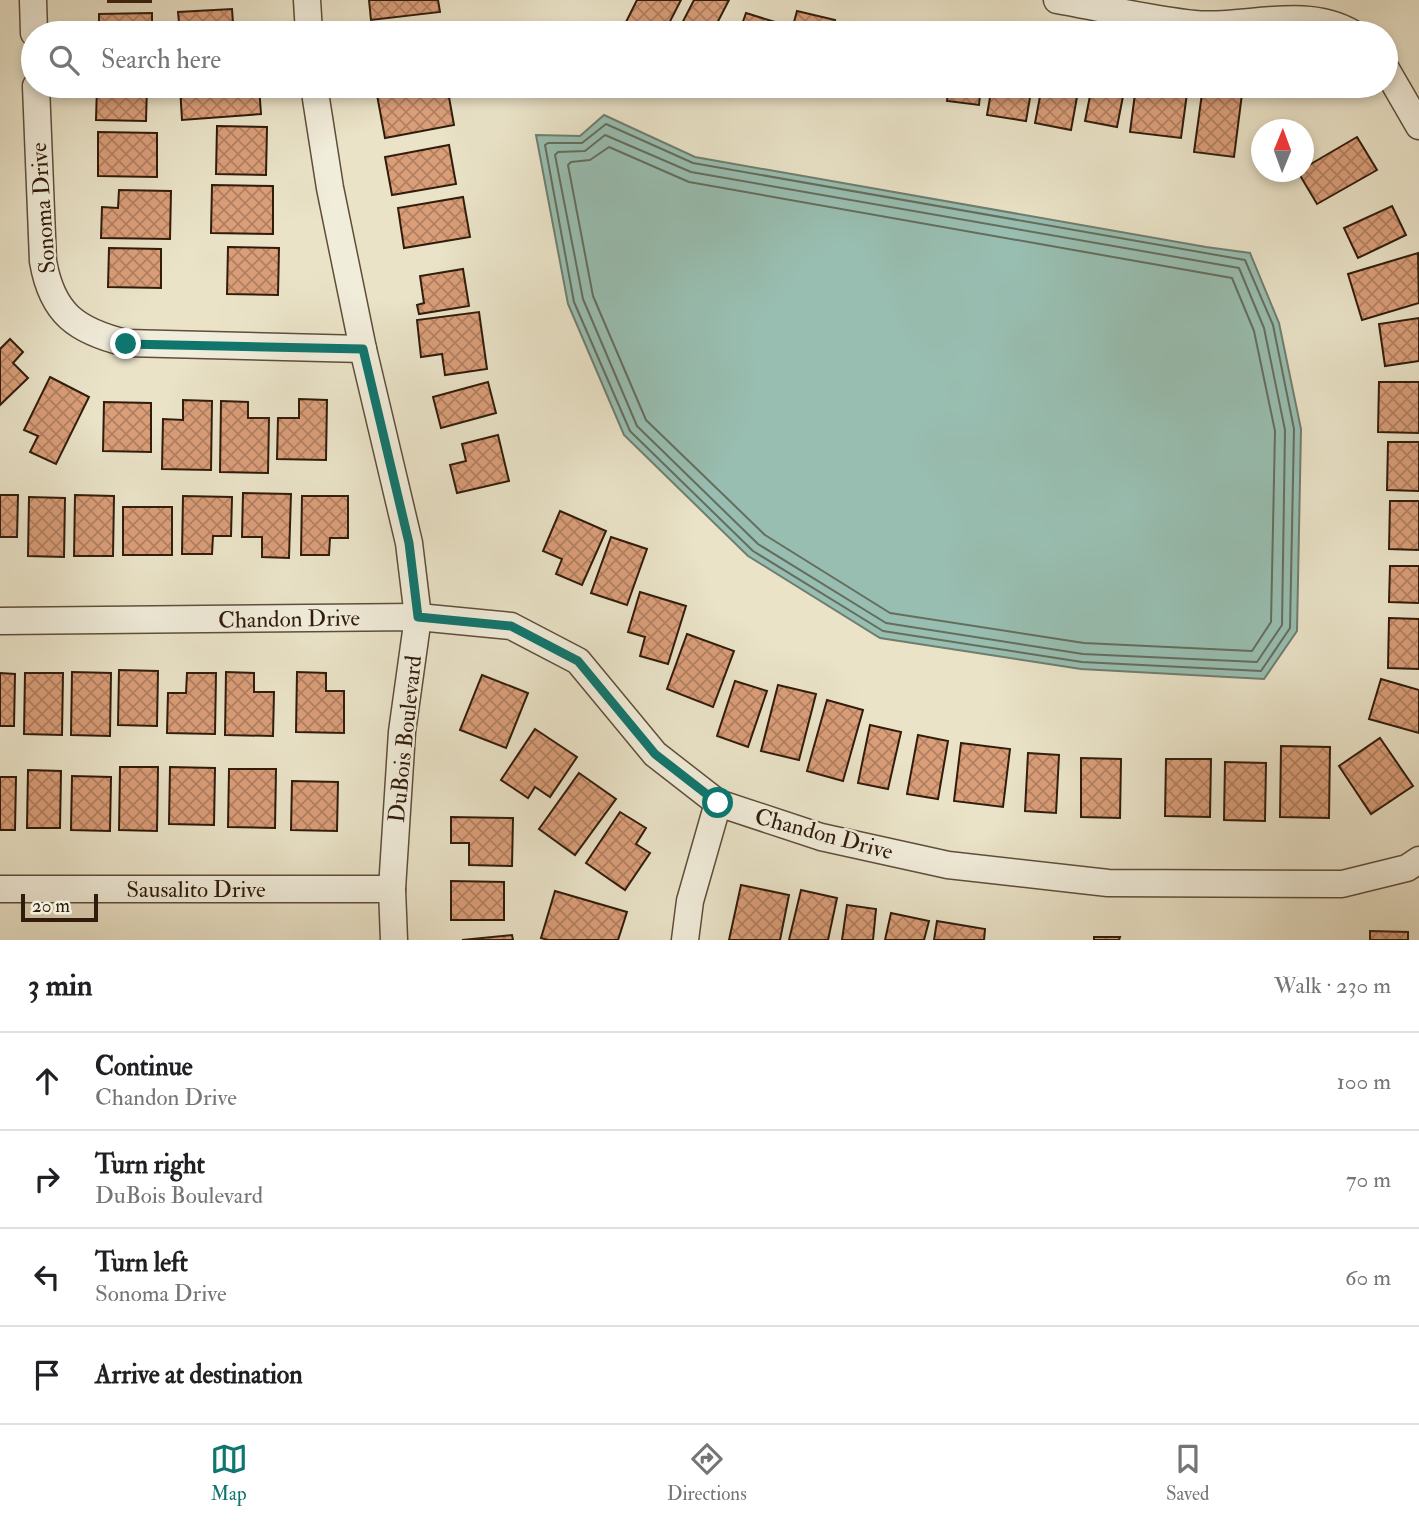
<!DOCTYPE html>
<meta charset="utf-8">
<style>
body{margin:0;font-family:"IM FELL Double Pica",serif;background:#f6f6f6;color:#202124}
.compass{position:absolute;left:1251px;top:119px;width:63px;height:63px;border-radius:50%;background:#fff;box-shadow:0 4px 10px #0003;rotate:1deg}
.scale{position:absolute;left:21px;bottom:18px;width:77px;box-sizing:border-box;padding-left:7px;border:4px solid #311c0b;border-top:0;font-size:19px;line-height:24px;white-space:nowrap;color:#311c0b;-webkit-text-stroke:5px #f1eddb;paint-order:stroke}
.stop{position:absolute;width:21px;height:21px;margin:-16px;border:5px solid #0f766e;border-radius:50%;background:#fff}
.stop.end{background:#0f766e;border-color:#fff;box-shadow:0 2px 7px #0008}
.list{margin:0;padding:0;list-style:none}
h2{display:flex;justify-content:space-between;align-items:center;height:91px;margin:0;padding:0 28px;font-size:30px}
h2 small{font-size:23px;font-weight:400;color:#757577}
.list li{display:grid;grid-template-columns:46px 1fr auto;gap:21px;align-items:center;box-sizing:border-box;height:98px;padding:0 28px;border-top:2px solid #e0e0e0}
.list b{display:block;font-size:26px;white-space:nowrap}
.list p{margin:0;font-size:23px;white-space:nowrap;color:#757577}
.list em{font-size:23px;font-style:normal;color:#757577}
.icon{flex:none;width:38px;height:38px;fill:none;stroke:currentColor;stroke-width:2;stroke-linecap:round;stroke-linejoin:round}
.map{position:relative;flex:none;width:1419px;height:940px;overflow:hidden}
.search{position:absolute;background:#fff;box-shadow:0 4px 10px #0003;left:21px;right:21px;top:21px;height:77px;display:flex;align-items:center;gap:18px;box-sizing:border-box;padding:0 24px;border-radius:38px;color:#757577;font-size:26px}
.sheet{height:483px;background:#fff}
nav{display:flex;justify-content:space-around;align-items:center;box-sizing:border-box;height:98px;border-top:2px solid #e0e0e0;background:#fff;font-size:19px;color:#757577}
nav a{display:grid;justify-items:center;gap:4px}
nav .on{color:#0f766e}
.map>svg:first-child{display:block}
.water{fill:#98beb1;stroke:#6f7d6f;stroke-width:2}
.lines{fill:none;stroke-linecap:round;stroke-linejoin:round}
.shore{stroke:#646d5e;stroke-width:2}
.building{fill:url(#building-cross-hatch);stroke:#311c0b;stroke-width:2}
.minor-casing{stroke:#5f4e3a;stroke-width:29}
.minor{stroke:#f1eddb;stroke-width:26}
.route{stroke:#0f766e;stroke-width:9}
.labels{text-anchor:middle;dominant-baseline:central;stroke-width:5;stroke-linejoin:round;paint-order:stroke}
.street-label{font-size:23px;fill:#311c0b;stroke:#f1eddb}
</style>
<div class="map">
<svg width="1419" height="940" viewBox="0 0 1419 940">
<defs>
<pattern id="building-cross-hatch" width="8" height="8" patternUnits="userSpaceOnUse" patternTransform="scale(1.75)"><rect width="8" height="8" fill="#da9e79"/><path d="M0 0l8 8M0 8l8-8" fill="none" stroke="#b18061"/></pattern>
</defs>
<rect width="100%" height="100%" fill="#eae3c8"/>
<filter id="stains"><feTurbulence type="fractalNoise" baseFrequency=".00286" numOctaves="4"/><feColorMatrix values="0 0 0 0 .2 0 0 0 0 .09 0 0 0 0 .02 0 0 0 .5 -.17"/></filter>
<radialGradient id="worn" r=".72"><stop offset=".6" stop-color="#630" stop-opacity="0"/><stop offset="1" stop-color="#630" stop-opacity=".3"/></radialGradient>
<!-- water -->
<polygon class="water" points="604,115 695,157 1206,247 1250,253 1279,323 1301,429 1297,631 1264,679 1081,669 880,638 748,556 624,435 568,304 536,135 580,136"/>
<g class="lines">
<!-- shore -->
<g class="shore">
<polygon points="606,124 693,163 1245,260 1273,325 1294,429 1290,628 1261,671 1082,662 883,631 753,551 630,431 574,302 545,145 548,143 582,143"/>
<polygon points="605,135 691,172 1239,268 1264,328 1285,430 1282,625 1257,662 1083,654 886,623 758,544 637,426 583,299 555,155 558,152 585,151"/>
<polygon points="609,147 689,182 1232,278 1254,331 1275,431 1271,622 1252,651 1084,643 890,613 765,535 646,420 593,296 568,165 571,162 590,160"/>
</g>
</g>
<!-- building -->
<g class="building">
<rect x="108" y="0" width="43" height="2"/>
<polygon points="369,0 438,0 440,12 371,20"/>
<polygon points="637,0 681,0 664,33 633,33 623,28"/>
<polygon points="694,0 729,0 712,33 677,33"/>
<polygon points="232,9 233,23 252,22 253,33 180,33 178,12"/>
<polygon points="797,11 835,20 832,33 791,33"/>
<polygon points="152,13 152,33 99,33 99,14"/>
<polygon points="746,13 775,22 772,33 739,33"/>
<polygon points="437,22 439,33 369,33 369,31"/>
<polygon points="854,22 894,30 894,33 852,33"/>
<polygon points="97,86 147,86 146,121 96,120"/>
<polygon points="180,86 259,86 261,114 182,120"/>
<polygon points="426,86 447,86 454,125 385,138 377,95"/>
<polygon points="902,86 932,86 930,97 901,94"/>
<polygon points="949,86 981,86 979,105 947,101"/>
<polygon points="992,86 1032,86 1026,121 987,115"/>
<polygon points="1042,86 1079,86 1071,130 1035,123"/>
<polygon points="1092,86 1125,86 1117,127 1085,121"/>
<polygon points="1136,86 1188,86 1181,138 1130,132"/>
<polygon points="1203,86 1243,86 1234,157 1194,152"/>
<polygon points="217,126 267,127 266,175 216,174"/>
<polygon points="98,132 157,133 157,177 98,176"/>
<polygon points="1357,137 1377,170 1317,204 1298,172 1304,172 1304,168"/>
<polygon points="449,145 456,184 392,195 385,157"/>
<polygon points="212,185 273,186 273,234 211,233"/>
<polygon points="119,190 171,191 170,239 101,238 102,207 118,208"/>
<polygon points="463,197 470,237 404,248 398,208"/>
<polygon points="1392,206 1406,235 1358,258 1344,228"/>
<polygon points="228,247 279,248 278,295 227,294"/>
<polygon points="109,248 161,249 161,288 108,287"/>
<polygon points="1418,253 1419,303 1362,320 1348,274"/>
<polygon points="463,269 469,306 419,314 417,305 424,303 420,276"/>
<polygon points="479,312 487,369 445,375 442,354 421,357 417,320"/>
<polygon points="1419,318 1419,361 1385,366 1379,324"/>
<polygon points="10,339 23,352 13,363 28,378 0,405 0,349"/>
<polygon points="50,377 89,397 56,464 30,452 38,436 24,430"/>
<polygon points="488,382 496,413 441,428 433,397"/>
<polygon points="1379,382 1419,382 1419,433 1378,432"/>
<polygon points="299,399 327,400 326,460 277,459 278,418 299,418"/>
<polygon points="183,400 212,401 211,470 162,469 163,419 183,420"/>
<polygon points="221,401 248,402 248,418 269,418 268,473 220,472"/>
<polygon points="104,402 151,403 151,452 103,451"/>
<polygon points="498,435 509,481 457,493 450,465 466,461 462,444"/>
<polygon points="1388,442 1419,442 1419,491 1387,490"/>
<polygon points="243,493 291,494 289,558 262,557 262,537 242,537"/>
<polygon points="0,495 18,495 17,537 0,537"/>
<polygon points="75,495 114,496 113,556 74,556"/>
<polygon points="183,496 232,497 231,536 213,536 212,554 182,554"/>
<polygon points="302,496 348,496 348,538 330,538 329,555 301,555"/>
<polygon points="29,497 65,498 64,557 28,556"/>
<polygon points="1390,501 1419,501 1419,550 1389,549"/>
<rect x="123" y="507" width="49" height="48"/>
<polygon points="560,511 606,531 582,585 556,574 562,559 543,551"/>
<polygon points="611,537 647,549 627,605 591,593"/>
<polygon points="1390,566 1419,566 1419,603 1389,602"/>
<polygon points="640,592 686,606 668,664 640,656 645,637 628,632"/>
<polygon points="1389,618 1419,619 1419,669 1388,668"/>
<polygon points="687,634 734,651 713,707 667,689"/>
<polygon points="119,670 158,671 157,726 118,725"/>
<polygon points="72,672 111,673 110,736 71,735"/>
<polygon points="226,672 254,673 254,692 274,692 273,736 225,735"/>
<polygon points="297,672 326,673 326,691 344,691 344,733 296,732"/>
<polygon points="0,673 15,674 14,726 0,726"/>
<polygon points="25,673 63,673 62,735 24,734"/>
<polygon points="187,673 216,673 215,734 167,733 168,693 186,693"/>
<polygon points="482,675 528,693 506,748 460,730"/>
<polygon points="1381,679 1419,690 1419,733 1369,719"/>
<polygon points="735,681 767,691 748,747 717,736"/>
<polygon points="778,685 816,694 799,760 761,751"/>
<polygon points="827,700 863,710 843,781 807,771"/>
<polygon points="870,725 901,732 888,789 858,783"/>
<polygon points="535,729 577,757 550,797 535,787 528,798 501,780"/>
<polygon points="918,735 948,741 938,799 907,794"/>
<polygon points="1380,738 1413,786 1371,814 1339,766"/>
<polygon points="961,743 1010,749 1003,807 954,801"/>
<polygon points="1281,746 1330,747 1329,818 1280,817"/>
<polygon points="1028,753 1059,755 1056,813 1025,811"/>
<polygon points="1081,758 1121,759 1120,818 1081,817"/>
<polygon points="1166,759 1211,759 1210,817 1165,816"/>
<polygon points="1225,762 1266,763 1265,821 1224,820"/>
<polygon points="120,767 158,767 157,831 119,830"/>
<polygon points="170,767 215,768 214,825 169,824"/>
<polygon points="229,769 276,769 275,828 228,827"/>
<polygon points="28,770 61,771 60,828 27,828"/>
<polygon points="579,773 616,799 575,855 539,829"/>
<polygon points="72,776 111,777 110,831 71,830"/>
<polygon points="0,777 16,777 15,830 0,830"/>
<polygon points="292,781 338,782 337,831 291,830"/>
<polygon points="620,812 646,828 636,844 650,853 625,890 586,863"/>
<polygon points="451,817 513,818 512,866 469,865 469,843 451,843"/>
<polygon points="451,881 504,882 504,920 451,920"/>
<polygon points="741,885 789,895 780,940 729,940"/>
<polygon points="801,890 837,898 828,940 789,940"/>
<polygon points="555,891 627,912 618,940 548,940 541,938"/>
<polygon points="847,905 876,909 873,940 842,940"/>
<polygon points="891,913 929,921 924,940 885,940"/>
<polygon points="937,921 985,929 984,940 934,940"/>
<polygon points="1370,931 1408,932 1408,940 1370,940"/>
<polygon points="512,935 513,940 462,940"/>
<polygon points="1094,937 1120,937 1119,940 1094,940"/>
</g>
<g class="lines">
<defs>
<g id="minor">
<polyline points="33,0 34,33"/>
<polyline points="307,0 309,33"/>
<path d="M1057,0C1102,8 1148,19 1194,24C1245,29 1304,5 1352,33"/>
<polyline points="1386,69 1419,126"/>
<path d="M36,86L43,261C52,314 77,331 126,343L363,349"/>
<polyline points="314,86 330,188 363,349 409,543 418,617 402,732 392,889 394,940"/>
<polyline points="0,621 418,617 511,626 578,661 655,754 718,803 821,837 948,865 1108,883 1342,884 1407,868 1419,860"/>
<polyline points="0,889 392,889"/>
<polyline points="685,940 690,901 718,803"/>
</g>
</defs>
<!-- minor casing -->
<use href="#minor" class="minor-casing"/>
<!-- minor -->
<use href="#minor" class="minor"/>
</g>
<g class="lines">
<!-- route -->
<polyline class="route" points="126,344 363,349 409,543 418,617 511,626 578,661 655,754 718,803"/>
</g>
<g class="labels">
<!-- street labels -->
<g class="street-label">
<text transform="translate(43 208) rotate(-94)">Sonoma Drive</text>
<text transform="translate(289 619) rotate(-1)">Chandon Drive</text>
<text transform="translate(405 739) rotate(-84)">DuBois Boulevard</text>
<text transform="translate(824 834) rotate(15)">Chandon Drive</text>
<text x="196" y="889">Sausalito Drive</text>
</g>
</g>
<rect width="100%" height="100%" filter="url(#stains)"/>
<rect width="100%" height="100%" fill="url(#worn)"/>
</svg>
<svg class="compass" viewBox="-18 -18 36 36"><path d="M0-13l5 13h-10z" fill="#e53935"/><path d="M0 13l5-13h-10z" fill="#757577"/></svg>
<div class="scale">20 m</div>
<div class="stop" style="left:718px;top:803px"></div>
<div class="stop end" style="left:126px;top:344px"></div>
<div class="search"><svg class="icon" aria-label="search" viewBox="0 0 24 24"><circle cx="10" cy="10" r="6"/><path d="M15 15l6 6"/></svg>Search here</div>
</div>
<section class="sheet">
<h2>3 min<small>Walk · 230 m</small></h2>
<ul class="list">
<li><svg class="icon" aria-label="ahead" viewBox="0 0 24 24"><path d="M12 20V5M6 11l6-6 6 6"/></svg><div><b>Continue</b><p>Chandon Drive</p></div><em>100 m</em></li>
<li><svg class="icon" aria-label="right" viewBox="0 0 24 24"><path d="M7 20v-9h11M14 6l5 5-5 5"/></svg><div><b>Turn right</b><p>DuBois Boulevard</p></div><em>70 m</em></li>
<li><svg class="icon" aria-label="left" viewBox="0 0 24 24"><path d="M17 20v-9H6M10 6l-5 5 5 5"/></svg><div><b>Turn left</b><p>Sonoma Drive</p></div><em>60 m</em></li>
<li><svg class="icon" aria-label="arrive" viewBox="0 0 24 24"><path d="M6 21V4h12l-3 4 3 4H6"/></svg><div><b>Arrive at destination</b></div></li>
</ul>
</section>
<nav>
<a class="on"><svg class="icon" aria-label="map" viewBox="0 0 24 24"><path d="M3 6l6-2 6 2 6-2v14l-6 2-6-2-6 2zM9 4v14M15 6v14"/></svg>Map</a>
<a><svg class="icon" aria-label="directions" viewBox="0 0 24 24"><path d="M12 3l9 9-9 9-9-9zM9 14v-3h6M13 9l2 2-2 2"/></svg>Directions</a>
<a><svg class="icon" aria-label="saved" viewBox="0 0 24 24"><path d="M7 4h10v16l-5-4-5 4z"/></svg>Saved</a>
</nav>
